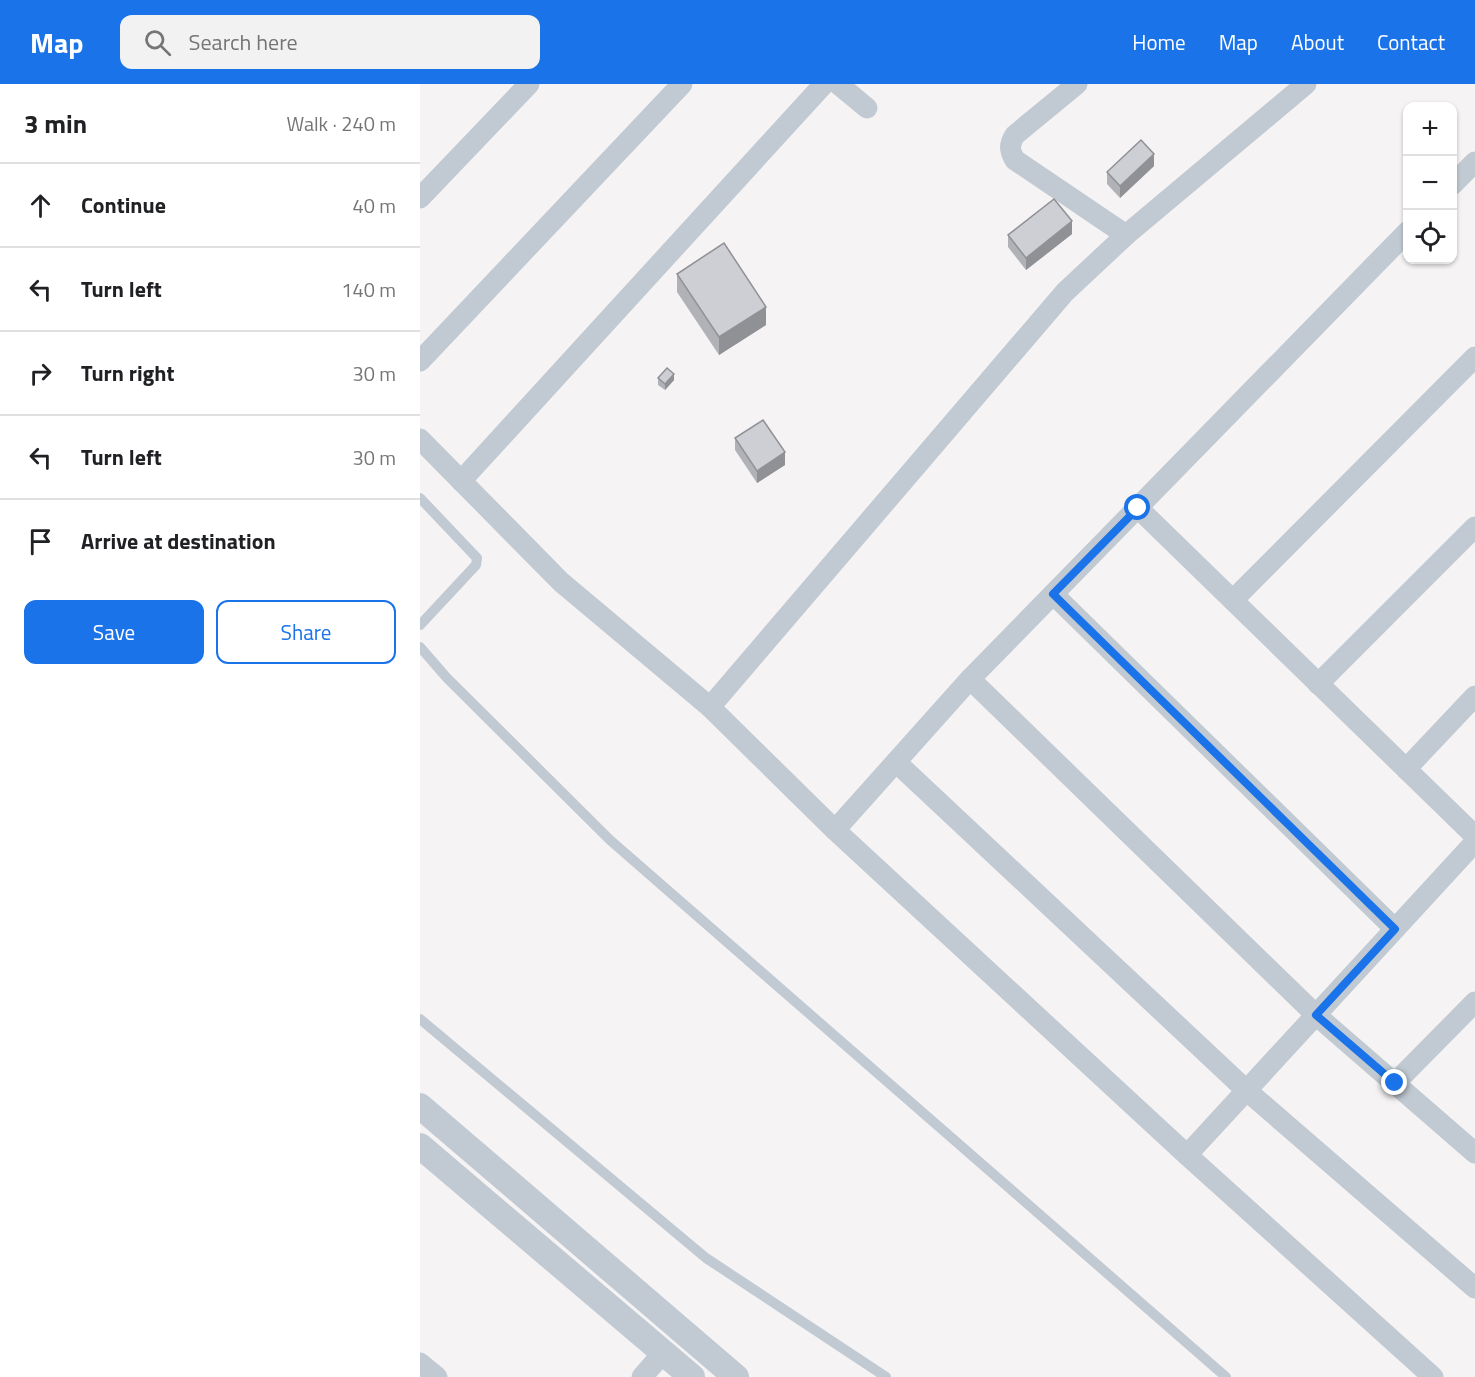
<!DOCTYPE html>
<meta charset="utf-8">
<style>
body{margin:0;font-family:"Titillium Web",sans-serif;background:#f2f2f2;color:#202124}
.controls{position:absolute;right:18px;top:18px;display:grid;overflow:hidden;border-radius:12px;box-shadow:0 2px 4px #0004}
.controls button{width:54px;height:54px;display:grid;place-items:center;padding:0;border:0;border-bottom:2px solid #e0e0e0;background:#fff;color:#202124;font:30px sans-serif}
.stop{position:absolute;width:18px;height:18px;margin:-14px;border:4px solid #1a73e8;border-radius:50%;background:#fff}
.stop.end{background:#1a73e8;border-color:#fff;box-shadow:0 2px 6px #0008}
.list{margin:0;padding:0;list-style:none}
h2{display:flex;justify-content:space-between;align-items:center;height:78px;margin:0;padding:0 24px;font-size:26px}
h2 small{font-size:20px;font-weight:400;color:#757577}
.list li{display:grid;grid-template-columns:39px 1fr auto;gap:18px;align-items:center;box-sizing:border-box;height:84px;padding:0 24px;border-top:2px solid #e0e0e0}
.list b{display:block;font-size:22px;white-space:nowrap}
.list em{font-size:20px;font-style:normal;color:#757577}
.actions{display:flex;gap:12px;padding:18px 24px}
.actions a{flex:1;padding:14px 0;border:2px solid #1a73e8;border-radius:12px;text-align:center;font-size:21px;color:#1a73e8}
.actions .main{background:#1a73e8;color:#fff}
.icon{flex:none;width:33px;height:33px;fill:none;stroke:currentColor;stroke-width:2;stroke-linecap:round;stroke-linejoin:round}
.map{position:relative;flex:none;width:1055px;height:1293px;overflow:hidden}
header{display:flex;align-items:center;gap:36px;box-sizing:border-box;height:84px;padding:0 30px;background:#1a73e8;color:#fff}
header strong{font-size:28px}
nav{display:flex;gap:33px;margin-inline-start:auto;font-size:21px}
.search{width:420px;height:54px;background:#f2f2f2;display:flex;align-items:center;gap:15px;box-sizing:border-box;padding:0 21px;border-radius:12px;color:#757577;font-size:22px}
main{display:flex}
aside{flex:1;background:#fff}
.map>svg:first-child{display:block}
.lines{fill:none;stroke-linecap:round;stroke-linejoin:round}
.service{stroke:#c1cad2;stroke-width:10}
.minor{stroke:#c1cad2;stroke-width:21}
.tertiary{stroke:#c1cad2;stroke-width:26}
.wall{fill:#b0b2b7}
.shaded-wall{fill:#909195}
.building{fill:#cdcfd5;stroke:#909195;stroke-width:1.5}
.route{stroke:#1a73e8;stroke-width:8}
</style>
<header>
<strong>Map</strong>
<div class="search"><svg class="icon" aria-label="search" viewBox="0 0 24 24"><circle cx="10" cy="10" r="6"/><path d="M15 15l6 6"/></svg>Search here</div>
<nav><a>Home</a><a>Map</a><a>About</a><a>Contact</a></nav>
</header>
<main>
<aside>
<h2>3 min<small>Walk · 240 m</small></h2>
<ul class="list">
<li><svg class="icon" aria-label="ahead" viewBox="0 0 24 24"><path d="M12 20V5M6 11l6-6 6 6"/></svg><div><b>Continue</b></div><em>40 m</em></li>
<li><svg class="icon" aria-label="left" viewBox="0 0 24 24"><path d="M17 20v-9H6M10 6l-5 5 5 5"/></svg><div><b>Turn left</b></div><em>140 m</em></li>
<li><svg class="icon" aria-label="right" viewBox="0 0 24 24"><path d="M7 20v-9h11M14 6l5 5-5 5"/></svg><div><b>Turn right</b></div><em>30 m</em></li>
<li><svg class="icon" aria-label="left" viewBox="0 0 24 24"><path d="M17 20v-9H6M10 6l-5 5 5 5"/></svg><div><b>Turn left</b></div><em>30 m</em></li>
<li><svg class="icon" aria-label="arrive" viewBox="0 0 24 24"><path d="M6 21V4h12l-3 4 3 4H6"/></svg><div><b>Arrive at destination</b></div></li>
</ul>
<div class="actions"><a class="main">Save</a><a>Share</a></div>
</aside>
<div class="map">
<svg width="1055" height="1293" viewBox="0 0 1055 1293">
<rect width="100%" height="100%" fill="#f5f3f3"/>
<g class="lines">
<!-- service -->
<g class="service">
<polyline points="0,414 57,474 56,481 0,541"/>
<polyline points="0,563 27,594 190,756 806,1293"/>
<polyline points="0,935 286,1174 466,1293"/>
</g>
<!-- minor -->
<g class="minor">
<polyline points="418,0 447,24"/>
<path d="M657,0L595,51C589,60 589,66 595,76L706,151"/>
<polyline points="1032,101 1055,78"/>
<polyline points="0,114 109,0"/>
<polyline points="0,277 262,0"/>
<polyline points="0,355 141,498 290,623 415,746 767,1071 1013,1293"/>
<polyline points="41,397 404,0"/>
<polyline points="718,424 1055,752"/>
<polyline points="633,510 975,845"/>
<polyline points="813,516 1055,273"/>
<polyline points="550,595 896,931 1055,1069"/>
<polyline points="898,600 1055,443"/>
<polyline points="290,623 645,208 706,151 886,0"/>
<polyline points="476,678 826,1006 1055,1204"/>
<polyline points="986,685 1055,612"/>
<polyline points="415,746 550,595 988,147"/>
<polyline points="975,999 1055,918"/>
<polyline points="767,1071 1055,758"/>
<polyline points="0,1279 17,1293"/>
<polyline points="222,1293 243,1269"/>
</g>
<!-- tertiary -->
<g class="tertiary">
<polyline points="0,1022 316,1293"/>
<polyline points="0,1062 272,1293"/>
</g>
</g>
<!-- wall -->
<g class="wall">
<polygon points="734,82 700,114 687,100 687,88"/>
<polygon points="652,150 606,186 588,163 588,151"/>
<polygon points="257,190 346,241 299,271 257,208"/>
<polygon points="238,294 254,296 245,306 238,301"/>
<polygon points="315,354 365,381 337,399 315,366"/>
</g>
<!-- shaded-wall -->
<g class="shaded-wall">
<polygon points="734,70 734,82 700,114 700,102"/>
<polygon points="652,137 652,150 606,186 606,174"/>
<polygon points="346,223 346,241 299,271 299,253"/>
<polygon points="254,290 254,296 245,306 245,300"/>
<polygon points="365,368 365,381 337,399 337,387"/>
</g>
<!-- building -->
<g class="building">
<polygon points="721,56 734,70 700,102 687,88"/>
<polygon points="634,115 652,137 606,174 588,151"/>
<polygon points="304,159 346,223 299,253 257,190"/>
<polygon points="247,284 254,290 245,300 238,294"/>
<polygon points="343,336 365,368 337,387 315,354"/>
</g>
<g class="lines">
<!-- route -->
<polyline class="route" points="718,424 633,510 975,845 896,931 975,999"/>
</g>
</svg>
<div class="controls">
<button>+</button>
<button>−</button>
<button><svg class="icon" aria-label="locate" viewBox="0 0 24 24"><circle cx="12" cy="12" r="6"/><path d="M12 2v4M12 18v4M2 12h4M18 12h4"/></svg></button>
</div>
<div class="stop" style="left:718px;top:424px"></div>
<div class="stop end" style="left:975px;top:999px"></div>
</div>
</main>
